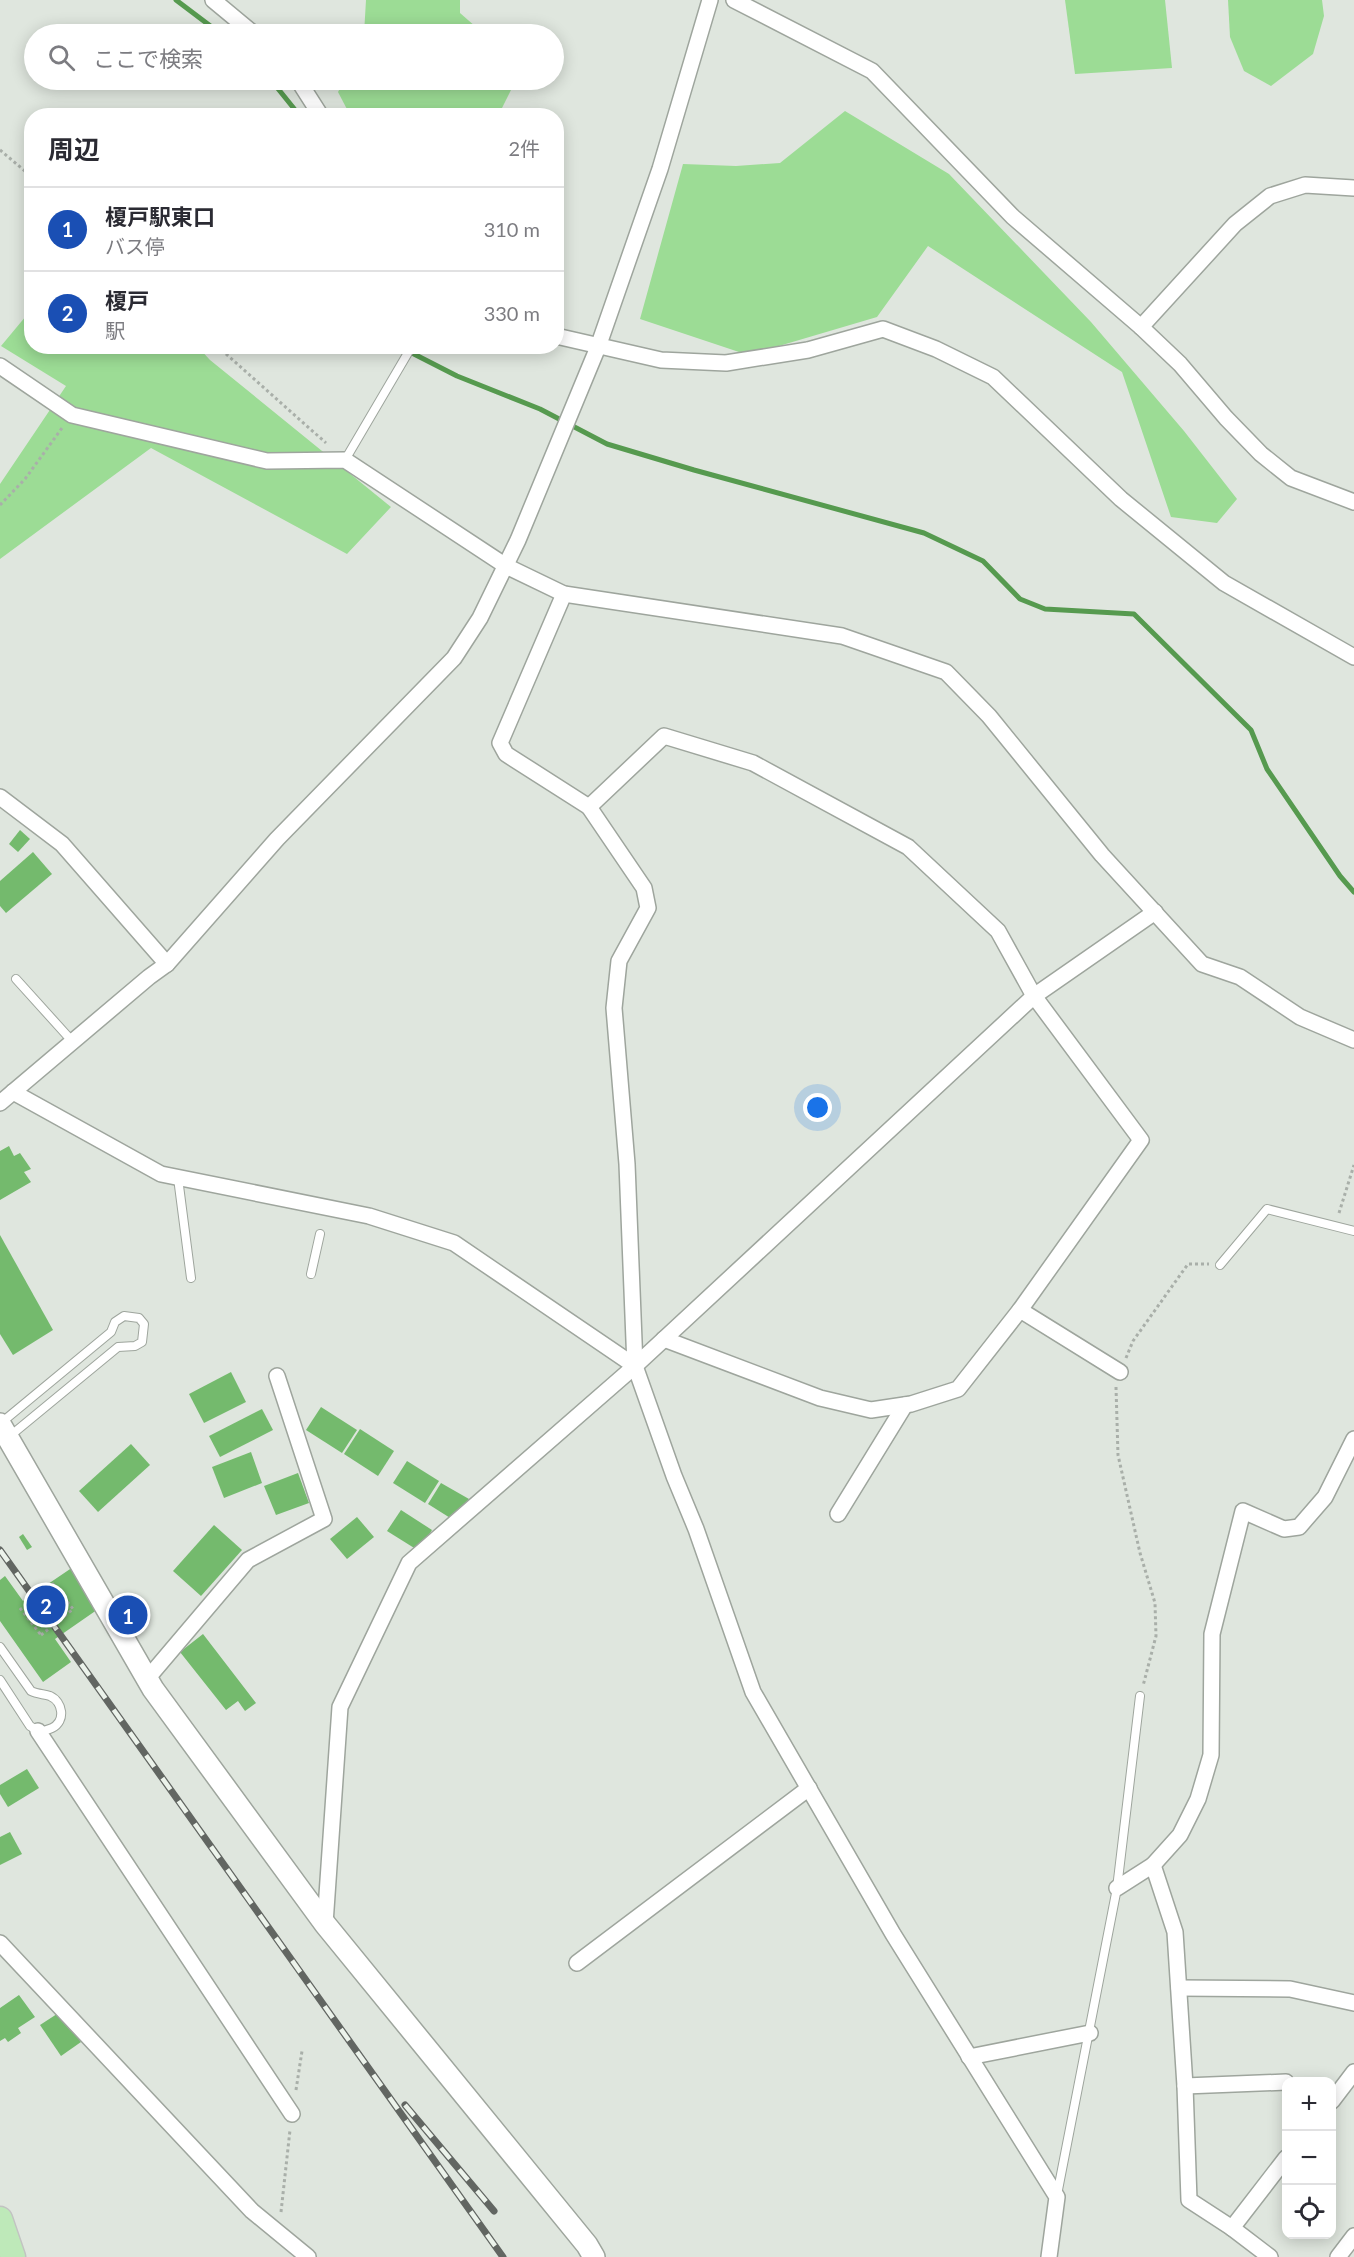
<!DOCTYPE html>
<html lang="ja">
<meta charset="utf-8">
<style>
body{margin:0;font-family:Lato,"Noto Sans JP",sans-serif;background:#f7f7f7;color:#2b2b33}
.controls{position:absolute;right:18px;bottom:18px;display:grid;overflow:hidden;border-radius:12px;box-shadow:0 3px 15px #0003}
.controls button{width:54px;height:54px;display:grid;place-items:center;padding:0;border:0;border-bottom:2px solid #e1e1e2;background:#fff;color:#2b2b33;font:30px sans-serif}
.you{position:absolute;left:818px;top:1108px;width:21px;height:21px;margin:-15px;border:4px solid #fff;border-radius:50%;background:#1a73e8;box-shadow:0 0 0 9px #1a73e833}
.badge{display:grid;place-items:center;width:39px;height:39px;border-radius:50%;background:#0b8043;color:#fff;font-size:20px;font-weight:700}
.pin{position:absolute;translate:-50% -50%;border:3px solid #fff;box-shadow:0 2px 6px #0006}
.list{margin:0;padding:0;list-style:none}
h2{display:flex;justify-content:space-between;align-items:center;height:78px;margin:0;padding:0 24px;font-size:26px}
h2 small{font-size:20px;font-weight:400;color:#7c7c81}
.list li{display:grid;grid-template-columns:39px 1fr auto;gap:18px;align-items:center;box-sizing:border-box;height:84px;padding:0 24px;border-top:2px solid #e1e1e2}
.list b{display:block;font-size:22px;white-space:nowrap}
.list p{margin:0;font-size:20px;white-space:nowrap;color:#7c7c81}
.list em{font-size:20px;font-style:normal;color:#7c7c81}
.icon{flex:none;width:33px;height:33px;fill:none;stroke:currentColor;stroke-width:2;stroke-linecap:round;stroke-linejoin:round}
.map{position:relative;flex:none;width:1354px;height:2257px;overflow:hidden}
.search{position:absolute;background:#fff;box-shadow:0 3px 15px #0003;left:24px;top:24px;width:540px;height:66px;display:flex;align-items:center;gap:15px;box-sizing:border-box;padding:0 21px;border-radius:33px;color:#7c7c81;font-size:22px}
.panel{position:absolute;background:#fff;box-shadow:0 3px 15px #0003;left:24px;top:108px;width:540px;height:246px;border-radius:24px}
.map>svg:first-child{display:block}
.green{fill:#9cdc95}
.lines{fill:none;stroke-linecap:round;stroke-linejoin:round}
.stream{stroke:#569a4f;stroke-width:5}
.building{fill:#74ba6d}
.lane-casing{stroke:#9ea59d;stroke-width:10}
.street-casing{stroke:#9ea59d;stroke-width:18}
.secondary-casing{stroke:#9ea59d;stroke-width:24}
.primary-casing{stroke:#c2c3c2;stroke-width:27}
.path{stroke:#a9afa9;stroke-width:3;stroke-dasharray:3 3;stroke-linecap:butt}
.lane{stroke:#fff;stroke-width:8}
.street{stroke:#fff;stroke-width:15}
.secondary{stroke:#fff;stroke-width:21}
.primary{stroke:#bee9b9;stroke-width:24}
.rail-casing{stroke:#626662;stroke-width:7}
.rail{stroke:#ecf3eb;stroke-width:4.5;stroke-dasharray:14;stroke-linecap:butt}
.path-bridge{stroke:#a9afa9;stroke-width:3;stroke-dasharray:3 3;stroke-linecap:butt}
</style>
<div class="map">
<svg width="1354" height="2257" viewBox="0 0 1354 2257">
<rect width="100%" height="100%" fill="#dfe6de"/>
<!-- green -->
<g class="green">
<polygon points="366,0 460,0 460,13 484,34 364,34"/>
<polygon points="1065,0 1165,0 1172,68 1075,74"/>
<polygon points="1228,0 1322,0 1324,16 1313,54 1271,86 1244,71 1230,37"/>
<polygon points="345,80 516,80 498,116 350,115 338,92"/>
<polygon points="845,111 949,174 1091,322 1184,431 1237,499 1217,523 1171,517 1122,372 928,246 877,317 748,355 640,319 683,164 736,166 780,163"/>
<polygon points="31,310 32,346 198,347 210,360 391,507 347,554 151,448 0,559 0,484 66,386 1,346"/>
</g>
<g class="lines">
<!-- stream -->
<g class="stream">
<polyline points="176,0 221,34"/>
<polyline points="271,80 300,116"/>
<polyline points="408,351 457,376 540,409 607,444 694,470 924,533 983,561 1020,599 1045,609 1134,614 1251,730 1267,769 1340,876 1354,892"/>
</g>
</g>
<!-- building -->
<g class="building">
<polygon points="20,830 30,839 18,852 9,844"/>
<polygon points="33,852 52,874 6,913 0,906 0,881"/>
<polygon points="9,1146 14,1156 20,1153 31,1169 24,1172 31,1182 0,1200 0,1151"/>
<polygon points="0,1235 53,1330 13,1355 0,1334"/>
<polygon points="231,1372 246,1402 204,1423 189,1394"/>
<polygon points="321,1407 357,1430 342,1453 306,1430"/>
<polygon points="262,1409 273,1430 220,1457 209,1436"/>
<polygon points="360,1429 394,1451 378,1476 344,1454"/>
<polygon points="131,1444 150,1465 98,1512 79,1491"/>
<polygon points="251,1452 262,1483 224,1498 212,1467"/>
<polygon points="407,1461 439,1481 425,1503 393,1483"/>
<polygon points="298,1473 309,1503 276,1515 264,1486"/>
<polygon points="441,1483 469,1499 455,1521 428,1504"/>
<polygon points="401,1510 432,1530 419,1551 387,1531"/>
<polygon points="357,1517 374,1537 347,1559 330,1539"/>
<polygon points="214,1525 242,1550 201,1596 173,1571"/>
<polygon points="23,1534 32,1547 27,1550 19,1537"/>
<polygon points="76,1565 104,1605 55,1639 71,1662 43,1682 0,1621 0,1580 5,1576 23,1601"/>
<polygon points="203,1634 256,1703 245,1711 238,1701 226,1710 180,1652"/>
<polygon points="27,1769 39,1788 8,1807 0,1794 0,1785"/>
<polygon points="10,1832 22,1854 0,1865 0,1837"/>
<polygon points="19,1995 35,2017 18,2028 21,2033 8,2042 5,2038 0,2041 0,2008"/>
<polygon points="60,2012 81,2042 61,2056 40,2025"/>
</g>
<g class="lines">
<defs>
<g id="lane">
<polyline points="345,460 412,346"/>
<polyline points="16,979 72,1041"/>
<polyline points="178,1178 191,1278"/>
<polyline points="1220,1265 1267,1209 1354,1231"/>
<polyline points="311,1274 320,1234"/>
<polyline points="1,1423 111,1332 115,1322 124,1316 139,1318 144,1324 142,1342 135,1346 118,1347 10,1436"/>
<path d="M0,1647L31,1691C37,1694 44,1694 50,1696C63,1702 66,1721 52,1728C48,1730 42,1731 38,1731L30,1726L0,1680"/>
<polyline points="1057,2195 1117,1888 1140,1696"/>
</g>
<g id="street">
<polyline points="213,0 254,34"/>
<polyline points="734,0 872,71 1013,217 1141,327 1180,364 1226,418 1261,454 1291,478 1354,502"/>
<polyline points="298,80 321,116"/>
<polyline points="1141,327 1235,224 1270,196 1305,185 1354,188"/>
<polyline points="556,336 661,360 726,363 808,350 883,329 936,349 993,377 1121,499 1224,583 1354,657"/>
<polyline points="0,366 72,415 267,461 345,460 506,566 564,594 842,636 946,672 989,716 1102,855 1202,964 1240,977 1300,1017 1354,1040"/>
<polyline points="564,594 500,743 506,754 589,807 644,888 648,908 619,961 614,1008 627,1164 635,1366 674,1476 696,1529 753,1692 893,1934 1057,2197 1049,2257"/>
<polyline points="0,797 62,844 167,964"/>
<polyline points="589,807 664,736 753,763 908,847 998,931 1034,996 1141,1140 1020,1310"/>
<polyline points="13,1092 161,1174 369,1216 454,1243 635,1366"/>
<polyline points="0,1103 149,977 167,964 277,839 454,658 480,618 518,540 598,347 660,169 710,0"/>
<polyline points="664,1339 820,1398 871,1410 911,1404 958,1389 1020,1310 1120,1372"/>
<polyline points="838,1514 905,1405"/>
<polyline points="147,1679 248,1560 324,1519 277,1376"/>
<polyline points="38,1731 292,2114"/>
<polyline points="1153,1865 1175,1932 1185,2086 1189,2200 1232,2228 1270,2257"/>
<polyline points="1117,1888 1153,1865 1180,1835 1198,1799 1211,1755 1212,1634 1243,1511 1284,1529 1299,1527 1325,1497 1354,1439"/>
<polyline points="325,1924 340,1707 409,1563 635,1366 1034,996 1155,912"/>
<polyline points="0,1943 252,2211 308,2257"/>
<polyline points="577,1963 809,1788"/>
<polyline points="1179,1988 1290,1989 1354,2003"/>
<polyline points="969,2057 1090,2033"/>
<polyline points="1185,2086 1286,2082"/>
<polyline points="1332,2101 1354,2072"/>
<polyline points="1232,2228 1286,2158"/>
<polyline points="1338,2257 1354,2236"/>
</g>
<polyline id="secondary" points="0,1424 153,1689 325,1924 587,2245 594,2257"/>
<polyline id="primary" points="0,2219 13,2257"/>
</defs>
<!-- lane casing -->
<use href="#lane" class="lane-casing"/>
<!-- street casing -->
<use href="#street" class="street-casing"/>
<!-- secondary casing -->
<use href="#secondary" class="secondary-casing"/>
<!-- primary casing -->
<use href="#primary" class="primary-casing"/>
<!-- path -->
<g class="path">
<polyline points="0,150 32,177"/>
<polyline points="217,346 326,443"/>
<polyline points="0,505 25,479 62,428"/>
<polyline points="1339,1213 1354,1165"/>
<polyline points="1126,1358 1133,1341 1188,1264 1209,1264"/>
<polyline points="1116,1387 1118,1455 1140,1553 1155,1603 1156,1636 1143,1686"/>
<polyline points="52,1583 73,1609"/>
<polyline points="20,1608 41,1635"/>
<polyline points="296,2090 302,2051"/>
<polyline points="281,2212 290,2130"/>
</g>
<!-- lane -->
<use href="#lane" class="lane"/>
<!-- street -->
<use href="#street" class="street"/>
<!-- secondary -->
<use href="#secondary" class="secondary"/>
<!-- primary -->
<use href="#primary" class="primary"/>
<defs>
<g id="rail">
<polyline points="0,1550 503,2257"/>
<polyline points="405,2105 494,2211"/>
</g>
</defs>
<!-- rail casing -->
<use href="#rail" class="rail-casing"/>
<!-- rail -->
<use href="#rail" class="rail"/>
<!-- path-bridge -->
<polyline class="path-bridge" points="41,1635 73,1609"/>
</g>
</svg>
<div class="controls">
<button>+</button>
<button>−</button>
<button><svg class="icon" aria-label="locate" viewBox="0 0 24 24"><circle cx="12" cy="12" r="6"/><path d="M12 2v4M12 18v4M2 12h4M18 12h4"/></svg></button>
</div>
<div class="you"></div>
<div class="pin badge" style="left:128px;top:1615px;background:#1a4fb4">1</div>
<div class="pin badge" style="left:46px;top:1605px;background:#1a4fb4">2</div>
<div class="search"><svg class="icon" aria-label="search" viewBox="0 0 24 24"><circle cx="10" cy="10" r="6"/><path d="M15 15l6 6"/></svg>ここで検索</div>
<section class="panel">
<h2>周辺<small>2件</small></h2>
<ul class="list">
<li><span class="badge" style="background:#1a4fb4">1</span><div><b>榎戸駅東口</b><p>バス停</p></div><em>310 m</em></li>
<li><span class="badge" style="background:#1a4fb4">2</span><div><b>榎戸</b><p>駅</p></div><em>330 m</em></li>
</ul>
</section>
</div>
